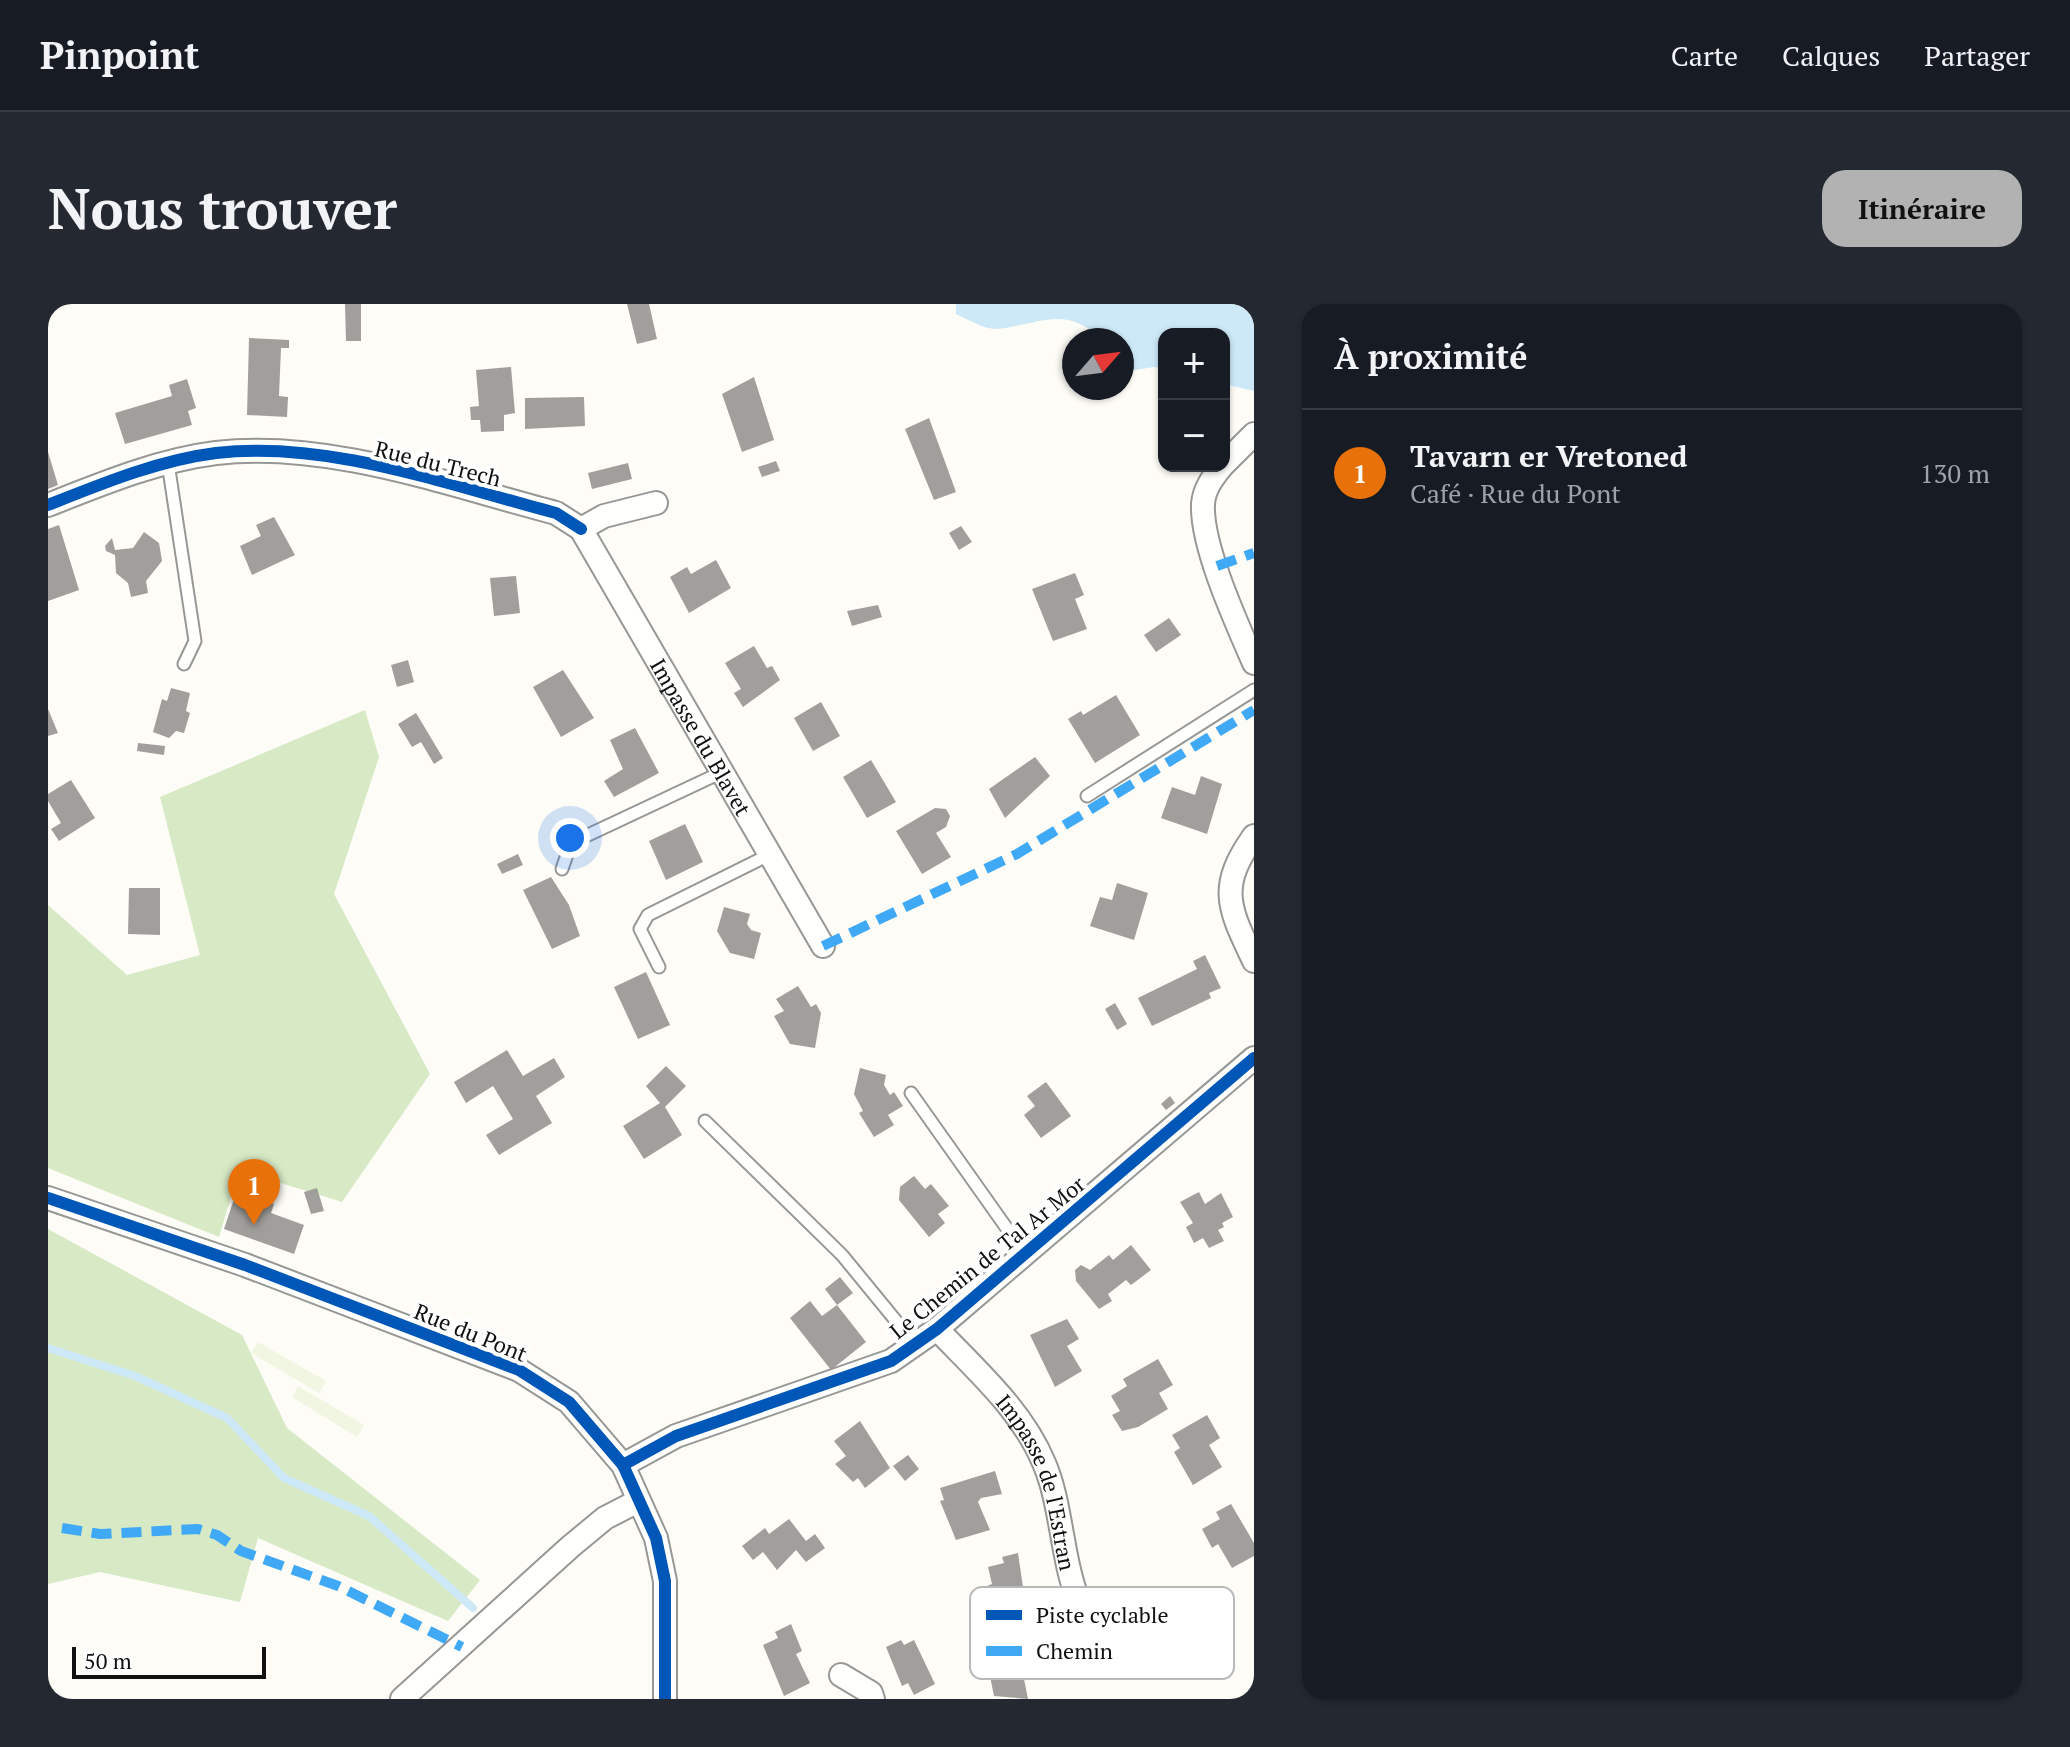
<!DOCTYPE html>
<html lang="fr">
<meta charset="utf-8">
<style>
body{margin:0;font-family:"PT Serif",serif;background:#242831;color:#f1f3f6}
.controls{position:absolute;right:24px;top:24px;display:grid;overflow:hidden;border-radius:16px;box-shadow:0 2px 6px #0004}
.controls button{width:72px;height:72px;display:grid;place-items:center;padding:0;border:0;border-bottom:2px solid #363941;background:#171b24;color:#f1f3f6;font:40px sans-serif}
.compass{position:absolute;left:1014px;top:24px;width:72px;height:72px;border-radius:50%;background:#171b24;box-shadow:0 2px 6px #0004;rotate:62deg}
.scale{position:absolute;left:24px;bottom:20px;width:194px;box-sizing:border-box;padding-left:8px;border:4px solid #111;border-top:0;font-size:22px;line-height:28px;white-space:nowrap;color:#111;-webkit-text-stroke:6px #fff;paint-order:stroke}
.you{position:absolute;left:522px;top:534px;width:28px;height:28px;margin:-20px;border:6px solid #fff;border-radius:50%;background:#1a73e8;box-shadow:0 0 0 12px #1a73e833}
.badge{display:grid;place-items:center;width:52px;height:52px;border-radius:50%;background:#b2b2b3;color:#fff;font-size:26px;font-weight:700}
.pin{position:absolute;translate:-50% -66px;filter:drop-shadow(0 2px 4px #0008)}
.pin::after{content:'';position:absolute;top:42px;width:28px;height:24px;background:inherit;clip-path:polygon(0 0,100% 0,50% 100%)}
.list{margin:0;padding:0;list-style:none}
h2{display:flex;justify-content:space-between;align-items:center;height:104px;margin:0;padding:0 32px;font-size:34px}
h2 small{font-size:26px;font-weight:400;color:#9ea1a6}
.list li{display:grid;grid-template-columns:52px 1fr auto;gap:24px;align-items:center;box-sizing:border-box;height:128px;padding:0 32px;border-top:2px solid #363941}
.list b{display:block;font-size:30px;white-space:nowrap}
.list p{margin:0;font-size:26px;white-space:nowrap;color:#9ea1a6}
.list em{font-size:26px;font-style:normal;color:#9ea1a6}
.map{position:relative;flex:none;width:1206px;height:1395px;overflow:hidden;border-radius:24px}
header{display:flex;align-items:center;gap:48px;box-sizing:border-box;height:112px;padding:0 40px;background:#171b24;border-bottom:2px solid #363941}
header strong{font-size:38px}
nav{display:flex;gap:44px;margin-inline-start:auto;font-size:28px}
.intro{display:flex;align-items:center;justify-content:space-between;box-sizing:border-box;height:192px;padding:0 48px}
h1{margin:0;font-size:56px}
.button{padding:20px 36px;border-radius:24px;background:#b2b2b3;color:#111;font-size:28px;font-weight:700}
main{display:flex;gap:48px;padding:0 48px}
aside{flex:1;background:#171b24;border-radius:24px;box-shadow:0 2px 6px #0004}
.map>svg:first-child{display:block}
.forest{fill:#d8eac5}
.pitch{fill:#f0f6e1}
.water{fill:#cde8f7}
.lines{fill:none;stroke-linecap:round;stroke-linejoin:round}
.stream{stroke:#cde8f7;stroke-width:8}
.building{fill:#a19f9c}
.service-casing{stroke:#979795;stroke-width:15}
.minor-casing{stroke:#979795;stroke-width:26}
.service{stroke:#fffffe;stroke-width:11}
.minor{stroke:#fffffe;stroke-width:22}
.quiet{stroke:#3fa9f5;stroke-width:10;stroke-dasharray:20 10;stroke-linecap:butt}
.cycleway-casing{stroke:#fff;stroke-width:17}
.cycleway{stroke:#0057b8;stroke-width:12}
.labels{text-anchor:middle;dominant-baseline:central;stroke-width:8;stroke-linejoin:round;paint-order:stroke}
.street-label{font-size:22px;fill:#111;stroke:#fff}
.key{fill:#fff;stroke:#b8b8b8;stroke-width:2}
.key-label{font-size:22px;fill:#111}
</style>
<header>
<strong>Pinpoint</strong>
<nav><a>Carte</a><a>Calques</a><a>Partager</a></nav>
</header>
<div class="intro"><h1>Nous trouver</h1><a class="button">Itinéraire</a></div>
<main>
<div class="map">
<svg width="1206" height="1395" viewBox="0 0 1206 1395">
<rect width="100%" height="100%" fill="#fdfcf7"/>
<!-- forest -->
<g class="forest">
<polygon points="317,406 331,453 286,590 382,770 294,898 191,866 171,933 0,864 0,601 79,671 152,651 112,493"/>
<polygon points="0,925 194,1031 239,1124 432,1276 400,1317 210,1234 192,1298 52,1268 0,1280"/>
</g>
<!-- pitch -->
<g class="pitch">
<polygon points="210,1038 278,1077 271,1089 203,1049"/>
<polygon points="250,1082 316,1121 309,1133 244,1093"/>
</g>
<!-- water -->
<path class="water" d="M908,0H1206V87L1176,80V30H1116V65L1106,63L1074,68V36H1054C1018,0 993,20 950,25C937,26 919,15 908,10Z"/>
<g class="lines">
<!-- stream -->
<polyline class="stream" points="0,1044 87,1072 179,1114 236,1174 321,1212 425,1304"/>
</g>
<!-- building -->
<g class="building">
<polygon points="297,0 313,0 313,37 298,37"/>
<polygon points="579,0 601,0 609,35 589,40"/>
<polygon points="201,34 241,36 241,44 233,44 231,92 240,93 239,113 199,111"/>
<polygon points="463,63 467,109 456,111 456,127 433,128 432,116 423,116 422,103 431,102 428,66"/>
<polygon points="706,73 726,136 694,148 674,90"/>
<polygon points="139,75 148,104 140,107 144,121 77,140 67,109 124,92 121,81"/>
<polygon points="536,93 537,122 477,125 477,94"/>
<polygon points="881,114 908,188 886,196 857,125"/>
<polygon points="0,148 10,181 0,185"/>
<polygon points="728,157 732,167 714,173 710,163"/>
<polygon points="580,159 584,175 544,185 540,169"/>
<polygon points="226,213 247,251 204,271 192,242 213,232 208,221"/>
<polygon points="11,221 31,286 0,297 0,225"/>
<polygon points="913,222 924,238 911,246 901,229"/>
<polygon points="96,228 111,239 114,257 98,277 100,289 83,293 80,279 68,269 67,251 58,247 57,242 64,234 67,246 85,244"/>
<polygon points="668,256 683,284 641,309 622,273 639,263 643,270"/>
<polygon points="1027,269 1036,291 1027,295 1039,325 1005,337 984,285"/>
<polygon points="468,272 472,309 446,312 442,274"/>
<polygon points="830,301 834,313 804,322 799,307"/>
<polygon points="1121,314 1133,331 1108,348 1096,331"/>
<polygon points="706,342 719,364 724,362 732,376 695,403 686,389 693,385 677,359"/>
<polygon points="360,356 366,378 349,383 343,361"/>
<polygon points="515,366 546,414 513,433 485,383"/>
<polygon points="123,384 142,389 138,407 142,409 136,429 128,427 121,434 105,428 114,395 119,397"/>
<polygon points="1068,391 1092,431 1047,459 1020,415 1033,407 1035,411"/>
<polygon points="773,398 792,432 765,447 746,414"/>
<polygon points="0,405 10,429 0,432"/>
<polygon points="368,409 395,454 386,460 373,438 364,443 350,420"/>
<polygon points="587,424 611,469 566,493 556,477 575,465 562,436"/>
<polygon points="90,439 117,442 116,451 89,447"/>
<polygon points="987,453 1002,472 957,514 941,485"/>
<polygon points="823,456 848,498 819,514 795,473"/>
<polygon points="1153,472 1174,480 1159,530 1113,514 1124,483 1147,491"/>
<polygon points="23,476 47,514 11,537 3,525 13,519 0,497 0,490"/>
<polygon points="887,504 898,505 902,512 898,523 888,529 903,553 874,570 848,527"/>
<polygon points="637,520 655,558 618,576 601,537"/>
<polygon points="470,550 475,561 454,570 449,560"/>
<polygon points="503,573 521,601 532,632 504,645 475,586"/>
<polygon points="1069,579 1100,589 1086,636 1042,622 1052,593 1064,596"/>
<polygon points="81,584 112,584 112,631 80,630"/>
<polygon points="676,603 702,610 699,620 703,626 713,629 706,655 682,649 669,627"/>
<polygon points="1157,651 1173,684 1161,689 1163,694 1104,722 1090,694 1149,665 1145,657"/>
<polygon points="598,668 622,721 590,735 566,683"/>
<polygon points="750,682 763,703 768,700 773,709 767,744 742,740 726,712 736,707 728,695"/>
<polygon points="1067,699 1079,720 1069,726 1057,705"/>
<polygon points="459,746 475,772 506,754 517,773 488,792 504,819 451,851 438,831 465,815 445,782 418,799 406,778"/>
<polygon points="618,762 638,782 617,803 634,831 596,855 575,822 612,799 598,782"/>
<polygon points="812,764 838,771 836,781 842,791 846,788 855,802 840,811 846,821 826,833 811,809 815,807 806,790"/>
<polygon points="998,778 1023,812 993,834 976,811 987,802 979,792"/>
<polygon points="1122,792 1127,799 1118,806 1113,800"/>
<polygon points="866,872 877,885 883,880 901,902 890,910 897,919 881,933 851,896 852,883"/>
<polygon points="269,884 276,907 263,910 256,888"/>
<polygon points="189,886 226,900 223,909 256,921 246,950 176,925"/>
<polygon points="1151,888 1157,900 1173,889 1185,913 1174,919 1176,923 1170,926 1176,937 1161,944 1155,934 1146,939 1138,923 1145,919 1132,898"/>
<polygon points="1083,941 1103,966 1083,981 1078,976 1060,990 1064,997 1051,1005 1028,977 1027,966 1033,961 1042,966 1061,951 1065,956"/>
<polygon points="792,973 805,989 789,1001 818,1038 783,1066 742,1014 762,997 774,1012 789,1001 777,985"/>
<polygon points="1019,1015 1031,1035 1019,1042 1034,1067 1007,1083 982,1031"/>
<polygon points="1110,1055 1125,1081 1111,1089 1120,1105 1090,1123 1074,1127 1064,1111 1072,1107 1063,1092 1079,1082 1075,1075"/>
<polygon points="1159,1111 1172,1134 1161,1141 1174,1163 1145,1181 1126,1148 1132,1144 1124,1131"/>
<polygon points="812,1117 842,1164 817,1184 810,1174 805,1178 787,1160 798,1152 786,1137"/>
<polygon points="860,1151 871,1165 857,1177 845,1162"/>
<polygon points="947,1167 954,1190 933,1194 930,1198 942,1226 908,1236 892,1197 896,1196 892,1184"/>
<polygon points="1183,1200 1206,1239 1206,1252 1184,1264 1170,1240 1164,1244 1154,1225 1172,1215 1168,1208"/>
<polygon points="741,1215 758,1237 767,1230 777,1244 758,1258 748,1246 729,1266 715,1248 705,1256 694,1242 717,1224 721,1230"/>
<polygon points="970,1249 975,1283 978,1283 983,1302 937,1309 933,1293 941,1291 939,1282 944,1280 940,1263 956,1259 954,1253"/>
<polygon points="743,1320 754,1347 748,1350 762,1379 736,1392 715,1341 730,1334 727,1328"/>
<polygon points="853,1336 856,1341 866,1336 887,1380 866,1391 860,1379 854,1382 838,1343"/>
<polygon points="965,1347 971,1376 976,1375 980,1395 946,1392 938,1353"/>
</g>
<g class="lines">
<defs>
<g id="service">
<polyline points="120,159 147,337 136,360"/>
<polyline points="1039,492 1206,386"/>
<polyline points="514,565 523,539 672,469"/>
<polyline points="611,663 592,625 600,611 721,551"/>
<polyline points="863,789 977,950"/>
<polyline points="657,817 794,951 867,1040"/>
</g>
<g id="minor">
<polyline points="1176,160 1206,130"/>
<path d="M1174,162C1165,173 1156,185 1155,200C1153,242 1189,320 1206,359"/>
<path d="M0,201C53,180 111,156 168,149C281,136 400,181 508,209L533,225"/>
<path id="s1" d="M533,225L775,642"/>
<polyline points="533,225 556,212 608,199"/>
<path d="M1206,532C1169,584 1181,604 1206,657"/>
<polyline points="0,894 197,961 471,1066 521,1098 575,1161 608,1234 617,1277 617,1395"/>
<path id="s2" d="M889,1025C928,1066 974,1106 996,1159C1022,1218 1009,1310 1071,1348C1081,1355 1101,1354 1113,1356"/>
<polyline points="575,1161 628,1132 843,1057 889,1025 1206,754"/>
<polyline points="793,1371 823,1389 825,1395"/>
<polyline points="354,1395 522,1243 557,1214 590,1197"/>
</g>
</defs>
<!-- service casing -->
<use href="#service" class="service-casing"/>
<!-- minor casing -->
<use href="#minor" class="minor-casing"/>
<!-- service -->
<use href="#service" class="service"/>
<!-- minor -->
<use href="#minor" class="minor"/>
<!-- quiet -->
<g class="quiet">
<polyline points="1169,262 1206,249"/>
<polyline points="775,642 969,550 1206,406"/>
<polyline points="14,1224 52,1230 150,1225 169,1231 193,1247 290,1282 414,1343"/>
</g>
<defs>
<g id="cycleway">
<path d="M0,201C53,180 111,156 168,149C281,136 400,181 508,209L533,225"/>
<polyline points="0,894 197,961 471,1066 521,1098 575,1161 608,1234 617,1277 617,1395"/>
<polyline points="575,1161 628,1132 843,1057 889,1025 1206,754"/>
</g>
</defs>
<!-- cycleway casing -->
<use href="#cycleway" class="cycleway-casing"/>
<!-- cycleway -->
<use href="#cycleway" class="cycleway"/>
</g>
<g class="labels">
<!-- street labels -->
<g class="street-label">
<text transform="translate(390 159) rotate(14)">Rue du Trech</text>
<text stroke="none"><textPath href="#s1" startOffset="240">Impasse du Blavet</textPath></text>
<text transform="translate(939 953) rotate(-39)">Le Chemin de Tal Ar Mor</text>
<text transform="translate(423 1028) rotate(22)">Rue du Pont</text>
<text stroke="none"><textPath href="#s2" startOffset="188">Impasse de l'Estran</textPath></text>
</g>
</g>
<!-- legend -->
<rect x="922" y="1283" width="264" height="92" rx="12" class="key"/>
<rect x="938" y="1306" width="36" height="10" fill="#0057b8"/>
<rect x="938" y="1342" width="36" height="10" fill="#3fa9f5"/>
<g class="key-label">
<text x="988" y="1319">Piste cyclable</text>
<text x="988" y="1355">Chemin</text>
</g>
</svg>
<div class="controls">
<button>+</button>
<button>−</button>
</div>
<svg class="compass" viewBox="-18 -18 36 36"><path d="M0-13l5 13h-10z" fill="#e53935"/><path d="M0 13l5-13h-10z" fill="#9ea1a6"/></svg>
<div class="scale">50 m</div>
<div class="you"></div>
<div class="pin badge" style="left:206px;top:921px;background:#e8710a">1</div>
</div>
<aside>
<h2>À proximité<small></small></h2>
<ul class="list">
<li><span class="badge" style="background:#e8710a">1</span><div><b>Tavarn er Vretoned</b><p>Café · Rue du Pont</p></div><em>130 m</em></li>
</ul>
</aside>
</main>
